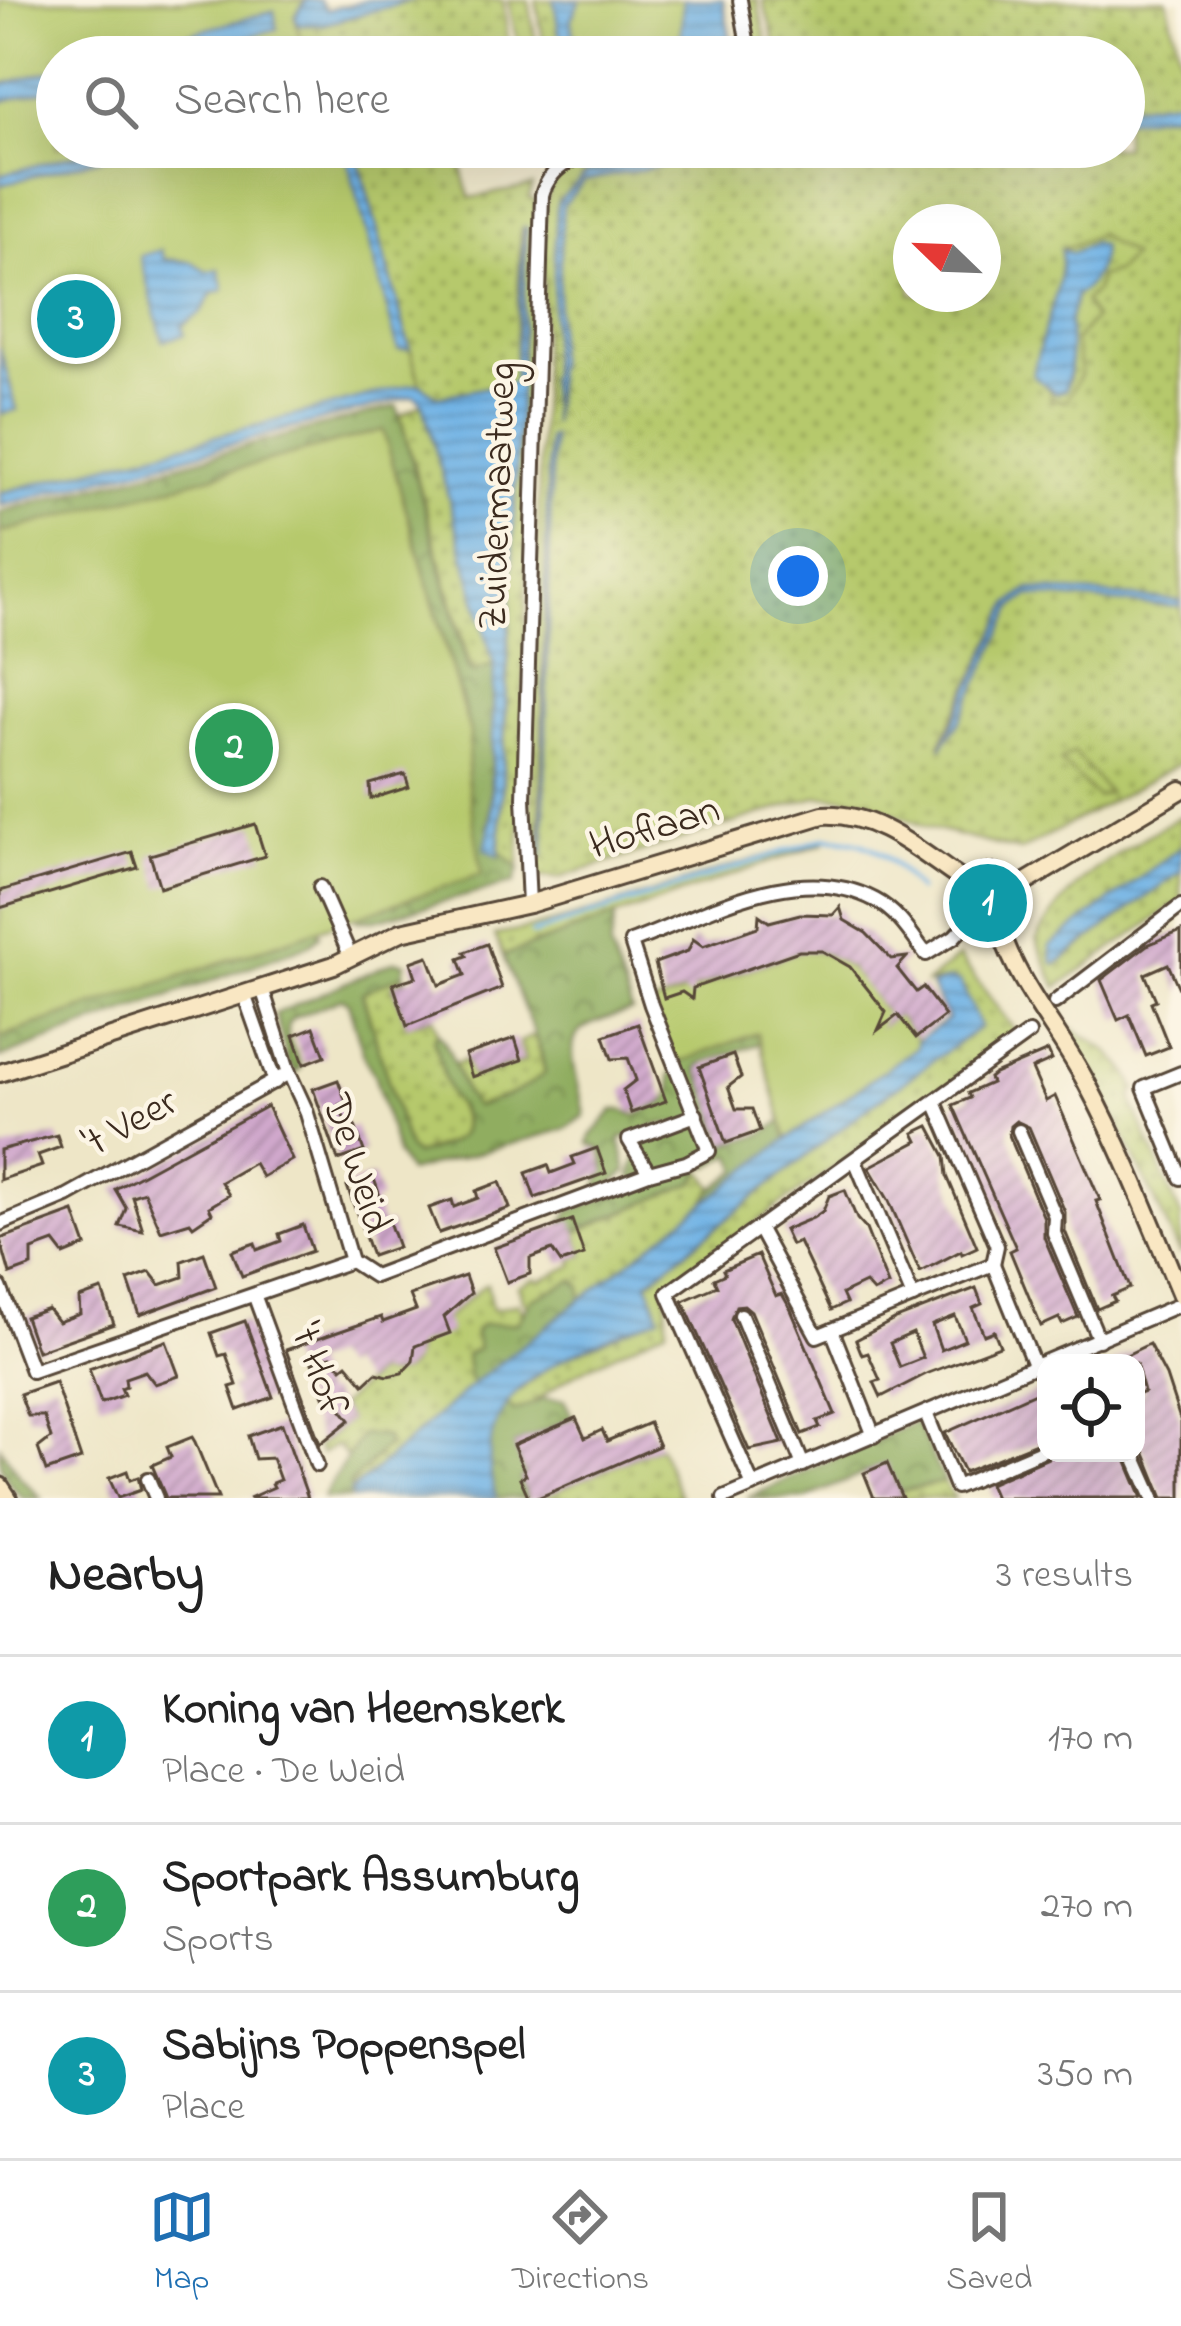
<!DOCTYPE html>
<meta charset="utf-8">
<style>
body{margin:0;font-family:"Indie Flower",sans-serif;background:#f2f2f2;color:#222}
.controls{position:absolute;right:36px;bottom:36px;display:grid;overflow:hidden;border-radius:24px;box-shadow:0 12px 48px #0002}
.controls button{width:108px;height:108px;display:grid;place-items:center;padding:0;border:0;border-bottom:3px solid #e0e0e0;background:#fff;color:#222;font:60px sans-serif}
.compass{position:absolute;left:893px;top:204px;width:108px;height:108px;border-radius:50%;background:#fff;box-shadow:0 12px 48px #0002;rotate:293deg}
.you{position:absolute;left:798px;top:576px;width:42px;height:42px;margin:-30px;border:9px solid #fff;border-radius:50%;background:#1a73e8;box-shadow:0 0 0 18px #1a73e833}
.badge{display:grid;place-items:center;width:78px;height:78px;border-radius:50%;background:#1f6fb2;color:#fff;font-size:39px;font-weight:700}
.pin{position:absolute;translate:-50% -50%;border:6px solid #fff;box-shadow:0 3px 12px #0006}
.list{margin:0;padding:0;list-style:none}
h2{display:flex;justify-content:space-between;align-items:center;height:156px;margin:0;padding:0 48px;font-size:51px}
h2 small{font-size:39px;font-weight:400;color:#767676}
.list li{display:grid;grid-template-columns:78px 1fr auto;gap:36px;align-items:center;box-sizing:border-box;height:168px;padding:0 48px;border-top:3px solid #e0e0e0}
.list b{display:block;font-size:45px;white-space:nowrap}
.list p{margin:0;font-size:39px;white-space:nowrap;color:#767676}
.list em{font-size:39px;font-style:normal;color:#767676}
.icon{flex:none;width:66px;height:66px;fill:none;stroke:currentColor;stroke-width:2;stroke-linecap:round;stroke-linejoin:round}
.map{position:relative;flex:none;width:1181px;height:1498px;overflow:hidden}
.search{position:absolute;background:#fff;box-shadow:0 12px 48px #0002;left:36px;right:36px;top:36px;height:132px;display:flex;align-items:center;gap:30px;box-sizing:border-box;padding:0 42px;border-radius:66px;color:#767676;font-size:45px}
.sheet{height:660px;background:#fff}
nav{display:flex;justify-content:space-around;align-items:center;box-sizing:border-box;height:168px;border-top:3px solid #e0e0e0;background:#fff;font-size:33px;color:#767676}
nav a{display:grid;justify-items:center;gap:6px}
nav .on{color:#1f6fb2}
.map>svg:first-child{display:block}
.grass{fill:url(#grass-dots);stroke:#787a45;stroke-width:3;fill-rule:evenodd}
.forest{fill:url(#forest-crowns);stroke:#666c3f;stroke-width:3}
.wetland{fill:url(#wetland-marsh);stroke:#787a45;stroke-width:3}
.green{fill:#b6c96c;stroke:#787a45;stroke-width:3}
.water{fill:url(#water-rules);stroke:#566e82;stroke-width:3}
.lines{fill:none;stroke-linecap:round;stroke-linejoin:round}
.stream{stroke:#70b2e5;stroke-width:4.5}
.building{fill:url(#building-hatch);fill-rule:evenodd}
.street-casing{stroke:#564637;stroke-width:18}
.secondary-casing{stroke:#564637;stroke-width:22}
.street{stroke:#fff;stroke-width:12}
.secondary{stroke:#f9e7c3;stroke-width:16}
.labels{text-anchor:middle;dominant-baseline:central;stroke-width:9;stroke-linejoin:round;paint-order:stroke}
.street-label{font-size:42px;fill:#3b2a1e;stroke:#fcf5e5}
</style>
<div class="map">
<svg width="1181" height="1498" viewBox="0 0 1181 1498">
<defs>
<pattern id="grass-dots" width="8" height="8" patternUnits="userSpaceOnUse" patternTransform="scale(3)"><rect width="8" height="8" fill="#b6c96c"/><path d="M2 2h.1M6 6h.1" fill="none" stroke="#95a358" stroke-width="1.8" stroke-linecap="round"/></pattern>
<pattern id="forest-crowns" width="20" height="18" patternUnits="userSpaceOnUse" patternTransform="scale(3)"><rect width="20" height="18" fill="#90ad60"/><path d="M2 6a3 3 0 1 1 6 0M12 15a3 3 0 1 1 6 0" fill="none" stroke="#778d4f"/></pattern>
<pattern id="wetland-marsh" width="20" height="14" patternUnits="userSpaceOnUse" patternTransform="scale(3)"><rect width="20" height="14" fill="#b6c96c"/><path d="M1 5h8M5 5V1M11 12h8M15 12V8" fill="none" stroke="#95a358"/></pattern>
<pattern id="water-rules" width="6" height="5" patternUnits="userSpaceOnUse" patternTransform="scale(3)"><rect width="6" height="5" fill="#70b2e5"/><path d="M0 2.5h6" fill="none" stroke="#5d91b9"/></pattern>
<pattern id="building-hatch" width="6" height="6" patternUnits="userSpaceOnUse" patternTransform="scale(3)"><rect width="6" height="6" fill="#d0a8cc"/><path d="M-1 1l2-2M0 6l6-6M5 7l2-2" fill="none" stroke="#aa89a5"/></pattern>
</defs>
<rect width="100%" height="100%" fill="#fcf5e5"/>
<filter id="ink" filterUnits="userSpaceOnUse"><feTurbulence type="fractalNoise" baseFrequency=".00833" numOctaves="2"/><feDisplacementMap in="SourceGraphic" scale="24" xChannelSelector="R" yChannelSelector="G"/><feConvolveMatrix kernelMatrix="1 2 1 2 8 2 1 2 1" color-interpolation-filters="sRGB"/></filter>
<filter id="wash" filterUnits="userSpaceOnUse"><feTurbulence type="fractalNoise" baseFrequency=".004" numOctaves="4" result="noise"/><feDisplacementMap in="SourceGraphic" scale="48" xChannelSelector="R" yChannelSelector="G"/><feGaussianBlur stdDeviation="2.7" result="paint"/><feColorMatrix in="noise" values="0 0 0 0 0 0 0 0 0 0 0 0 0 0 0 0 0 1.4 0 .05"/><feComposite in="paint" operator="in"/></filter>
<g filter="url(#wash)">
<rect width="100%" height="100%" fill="#eee6c7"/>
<!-- grass -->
<g class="grass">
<polygon points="413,0 503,0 510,57 170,57 298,3 299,24 321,25"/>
<polygon points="508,0 529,0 538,57 521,57"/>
<polygon points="536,0 629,0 603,57 546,57"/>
<polygon points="742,0 757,0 770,57 755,57"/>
<polygon points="763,0 1167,0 1181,60 1181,99 1124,107 1124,57 779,57"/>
<path d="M1181,112V601L1030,589L1010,604L939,746L1014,606L1029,596L1040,595L1181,607V763L1020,851L925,827L865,799L819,796L559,878L530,876L544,267C545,243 542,213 550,190C567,146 680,147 720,147L587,173L558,203L549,383L552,424L562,206L584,181L723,153L733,147H1124V120ZM911,222H983V294H911ZM1063,266L1070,368L1050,391L1043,383ZM552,437L539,853L548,438Z"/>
<polygon points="355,147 456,147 470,198 532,186 529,198 536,201 519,869 500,851 527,229 521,229 514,382 438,397 420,384"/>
<polygon points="423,404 494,664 472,674 400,416"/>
<path d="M1181,816V847L1051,946L1053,962L1057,964L1181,871V901L1057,987L1036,940C1073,875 1119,852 1181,816Z"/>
<path d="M826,842L503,956L495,935C608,917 713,863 826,842Z"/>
<circle cx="990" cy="902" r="13"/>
<path d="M959,957L1019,1036L666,1286L667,1328C635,1344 602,1359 571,1376C552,1387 533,1408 513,1412L505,1402L553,1363L659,1316L648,1282L867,1108L980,1027L940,981L925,984Z"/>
<path d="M403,974L406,980L393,985L407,1025L433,1017L438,1033L433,1040C439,1054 442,1066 446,1081C453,1104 470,1115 457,1140L415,1155L408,1149L362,992Z"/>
<path d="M1048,1010C1083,1043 1115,1041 1136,1089L1132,1095L1134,1106L1181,1217V1255L1110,1106Z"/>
<path d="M535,1035L545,1073C526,1090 501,1099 475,1107L467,1098L454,1063L467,1059L473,1078L525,1061L520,1042Z"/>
<path d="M702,1170L715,1190L704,1205L479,1379L350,1492C349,1472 372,1457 387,1446L362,1434L347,1457L336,1445L321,1454L317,1447L349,1420L339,1406L377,1373C398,1381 415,1369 415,1346L483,1286L487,1284L492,1310L518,1303L521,1310L527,1308L518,1286L536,1278L539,1281L574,1265L572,1259L584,1254L576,1232L695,1182Z"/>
<polygon points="659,1446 681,1498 538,1498"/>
<polygon points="944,1482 954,1498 902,1498 899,1491"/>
</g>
<!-- forest -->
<g class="forest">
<polygon points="397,406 468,669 473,673 494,664 489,838 499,856 500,851 519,869 514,883 375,920 357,920 356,916 481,874 282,813 467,764 470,733 463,703 383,430 0,533 0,512"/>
<polygon points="288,905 317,926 320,935 309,945 0,1058 0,1037 292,939"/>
<path d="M615,916L610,949L632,1011C617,1016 600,1019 586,1027C558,1041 583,1093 585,1116L565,1129L408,1172L397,1155L375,1076L365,1059L348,1002L343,998L293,1018L288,1024V1037L301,1067L296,1073L288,1062L275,1014L395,961L405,963L403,974L362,993L408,1149L415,1155C437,1149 476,1141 460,1110C458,1104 452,1100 450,1094C442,1076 441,1058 433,1039L438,1033C457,1055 456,1086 475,1107C501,1099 526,1090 545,1073L540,1048L503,956Z"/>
<path d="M757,1033L761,1043L703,1062L698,1071L714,1104L722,1143L756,1137L782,1122L787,1139L704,1205L711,1191L739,1170L732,1154L709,1167L699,1162L700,1174L695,1182C655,1200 615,1213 576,1232L561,1224L570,1211L635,1188L631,1176L641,1145L686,1124L663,1123L620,1139L627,1172L606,1187H597C603,1171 609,1168 601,1149L589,1144L591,1136L614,1110H624L636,1116C655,1104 678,1106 670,1076L680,1061Z"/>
<polygon points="574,1280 581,1286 581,1299 475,1383 469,1380 466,1355 478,1349 475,1332 481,1325 517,1323 532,1299"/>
<path d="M543,1399L564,1400L572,1417L514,1445L526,1475L520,1479L529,1498H496C485,1462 486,1434 505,1402L514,1411Z"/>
<polygon points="916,1422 944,1482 899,1491 886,1464 806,1498 747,1498"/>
<polygon points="362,1434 386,1437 387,1445 350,1484 352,1498 322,1498"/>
<path d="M0,1446L19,1476L41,1498H23C5,1481 0,1471 0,1446Z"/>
</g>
<!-- wetland -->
<g class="wetland">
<polygon points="1098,235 1132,256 1116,272 1098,277 1096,291 1084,301 1094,319 1074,341 1081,373 1066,401 1051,399 1050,391 1065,390 1069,377 1067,285 1061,250"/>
<polygon points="1074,752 1108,793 1097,797 1060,761"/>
</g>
<!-- green -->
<g class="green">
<polygon points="0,0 306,0 295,17 305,57 57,57 57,147 104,147 0,175"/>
<polygon points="554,0 723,0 734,57 563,57"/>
<polygon points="143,147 344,147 398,349 410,349 420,384 0,493 0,414 17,409 0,348 0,185"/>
<polygon points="383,430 470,733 467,779 482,874 0,1037 0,533"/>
<path d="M799,951C845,947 866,987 891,1019L898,1015L916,1038L917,1047L787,1139L757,1033L674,1064L651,1005Z"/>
</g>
<!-- water -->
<g class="water">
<polygon points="306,0 319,0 327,10 368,0 413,0 322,25 299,25 295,17"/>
<polygon points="554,0 580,0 571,19 577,57 563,57"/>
<polygon points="683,0 723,0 734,57 672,57 681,36"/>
<polygon points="274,11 277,29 170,57 104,57"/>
<polygon points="57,69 57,87 0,102 0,85"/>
<polygon points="1181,99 1181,112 1124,120 1124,107"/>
<polygon points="104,147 142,147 0,185 0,175"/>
<polygon points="344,147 355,147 410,349 398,350"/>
<polygon points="720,147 733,147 724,153 584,181 563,206 552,424 549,384 557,203 587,173"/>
<polygon points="524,227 527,228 499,856 485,849 491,819 494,664 423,404 414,396 0,506 0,493 410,385 420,384 438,397 514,382"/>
<path d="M1092,243L1101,246C1104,259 1091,289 1076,295L1069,322L1070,368L1065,390L1055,393L1033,375C1039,337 1065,285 1061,250L1072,253Z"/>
<polygon points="161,250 164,259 192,262 207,272 219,269 224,290 213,293 201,313 182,326 184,335 163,341 140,256"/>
<polygon points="0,348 17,410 0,414"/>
<polygon points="552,436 544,853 542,855 548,438"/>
<polygon points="1030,589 1181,601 1181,607 1029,596 1014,607 960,721 941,748 1010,604"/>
<polygon points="1181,847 1181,871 1056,964 1053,962 1050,946"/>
<path d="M949,979L960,982L980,1027L867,1108L648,1281L660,1316C576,1353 461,1382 496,1498H352L350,1492L479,1379L787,1139L917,1047V1041L948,1019L931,986Z"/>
</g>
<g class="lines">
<!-- stream -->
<path class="stream" d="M532,934L826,838C875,840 887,855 918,890"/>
</g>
<g id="blocks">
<!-- building -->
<g class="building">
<polygon points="487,147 519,147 521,157 491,164"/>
<polygon points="405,774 409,787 371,799 370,784"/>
<polygon points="255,824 265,856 160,888 150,855"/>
<polygon points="132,852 137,867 0,908 0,891"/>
<polygon points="840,907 844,920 866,933 891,959 907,957 897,968 916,992 923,987 945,1016 916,1038 898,1015 878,1030 886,1012 850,967 822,951 799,951 693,988 692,999 682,992 664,998 655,963 688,951 693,939 703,946 758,927 759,915 769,922 800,914 833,915"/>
<polygon points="1181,931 1181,993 1168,964 1145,974 1156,1000 1151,1002 1169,1047 1146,1056 1129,1015 1118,1020 1101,980 1147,945"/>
<polygon points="487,944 502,988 407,1026 393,984 416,977 411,962 428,956 439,985 465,975 459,959 467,956 465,952"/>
<polygon points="638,1024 666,1101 631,1113 623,1090 636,1080 628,1058 612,1059 604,1036"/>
<polygon points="314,1027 325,1056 304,1064 294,1035"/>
<polygon points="515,1038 522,1060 472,1077 465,1055"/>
<polygon points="1048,1051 1052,1060 1032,1069 1046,1101 1055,1096 1100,1200 1096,1201 1130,1288 1112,1296 1115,1301 1097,1309 1065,1231 1065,1212 1029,1127 1016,1121 1010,1126 1009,1135 1044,1218 1044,1237 1078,1317 1062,1324 1059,1318 1041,1326 1010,1251 1016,1248 953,1105 970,1098 968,1093 991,1083 989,1078 994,1074"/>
<polygon points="733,1055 741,1077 728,1087 736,1109 752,1109 760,1131 726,1143 699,1067"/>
<polygon points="338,1080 346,1102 339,1105 348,1129 355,1126 364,1151 338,1160 313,1089"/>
<polygon points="267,1106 292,1160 262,1177 254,1163 221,1182 229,1195 209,1207 212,1213 193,1226 190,1222 161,1231 144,1192 132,1196 143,1231 119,1226 126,1208 115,1189"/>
<polygon points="929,1126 945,1156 947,1176 977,1247 962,1254 961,1251 920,1272 889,1201 869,1167 918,1141 914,1133"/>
<polygon points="57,1135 61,1147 38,1155 42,1166 0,1180 0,1150"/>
<polygon points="597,1148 606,1173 535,1198 526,1173 548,1165 551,1173 575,1164 572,1157"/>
<polygon points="373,1176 381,1199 373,1201 382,1225 389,1222 398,1247 372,1256 347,1186"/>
<polygon points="500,1182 510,1208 439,1233 429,1208 452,1200 454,1207 478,1198 476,1191"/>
<polygon points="845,1190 857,1219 866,1229 888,1285 873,1292 865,1283 842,1294 846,1303 831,1310 799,1242 791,1245 784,1230 813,1218 823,1211 829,1196"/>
<polygon points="74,1212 86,1246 64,1255 54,1242 32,1250 32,1266 10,1274 0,1239"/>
<polygon points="572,1220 584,1255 561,1263 552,1250 530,1258 530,1274 507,1282 494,1248"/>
<polygon points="303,1225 312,1251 242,1276 232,1251 255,1243 257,1250 281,1241 279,1234"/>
<polygon points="204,1253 216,1287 140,1315 128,1280 150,1272 160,1285 183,1277 182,1261"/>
<polygon points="758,1255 776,1296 782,1294 791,1310 835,1414 817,1421 820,1427 802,1434 751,1311 744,1305 736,1306 731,1319 782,1443 749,1450 683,1301 717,1286 714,1279 725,1274 723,1270"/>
<polygon points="465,1276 471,1293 444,1317 450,1333 415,1346 413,1361 402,1373 388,1376 376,1373 364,1384 347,1364 342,1368 331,1356 312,1363 324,1396 328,1392 350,1420 320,1444 286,1350 381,1317 383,1322 416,1310 410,1295"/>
<path d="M976,1288L982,1304L973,1308L984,1335L994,1331L1000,1346L928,1373L881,1397L874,1382L880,1380L868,1353L862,1355L856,1340L896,1319ZM955,1316L965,1340L941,1350L932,1325ZM913,1333L923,1358L900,1367L890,1343Z"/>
<polygon points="102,1290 114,1324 37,1351 25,1317 48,1309 58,1322 80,1314 79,1298"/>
<polygon points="245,1321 273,1397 238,1410 230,1387 237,1385 226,1354 219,1356 211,1333"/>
<polygon points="166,1341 179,1376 155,1384 145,1371 125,1378 126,1386 121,1388 124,1395 101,1403 89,1369"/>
<polygon points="1149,1344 1166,1376 1181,1422 1181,1498 1163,1498 1143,1449 1136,1443 1136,1395 1144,1392 1136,1363 1110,1363"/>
<polygon points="55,1382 81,1459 46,1471 38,1448 51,1438 44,1416 28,1416 20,1394"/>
<polygon points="1046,1388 1046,1439 964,1472 945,1433"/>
<polygon points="576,1418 585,1438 602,1430 607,1441 649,1423 659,1446 538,1498 529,1498 520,1478 526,1475 513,1445"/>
<polygon points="282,1424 308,1498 249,1498 274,1487 272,1483 280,1480 272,1458 255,1459 248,1436"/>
<polygon points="192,1437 195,1442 218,1498 166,1498 152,1465 171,1457 167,1447"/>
<polygon points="1060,1453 1123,1453 1142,1498 995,1498 989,1484"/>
<polygon points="887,1463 902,1498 874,1498 864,1473"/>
<polygon points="127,1471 130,1480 138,1477 141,1490 118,1498 109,1478"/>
</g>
</g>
</g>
<g filter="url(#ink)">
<use href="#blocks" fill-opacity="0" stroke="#564637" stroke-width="3"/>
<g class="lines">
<defs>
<g id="street">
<polyline points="740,0 750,57"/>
<polyline points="320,887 350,955"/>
<path d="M529,904L524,798L542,195C553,156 592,153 627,147"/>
<path d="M262,988L289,1073L306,1110L351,1261L374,1276L649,1173L686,1163L709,1151L651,1005L631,942C704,915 797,859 875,900C898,912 911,934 926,954L954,937L969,921"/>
<polyline points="244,994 275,1082"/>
<polyline points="1055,1002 1181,906"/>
<polyline points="1181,1073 1144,1088 1181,1178"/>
<polyline points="935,1102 997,1246 993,1264"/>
<polyline points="1019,1131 1055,1216 1054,1233 1099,1340"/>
<polyline points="855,1160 913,1297"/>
<polyline points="649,1173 629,1140 696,1115"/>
<polyline points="0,1224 67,1196 289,1073"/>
<polyline points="759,1229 817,1336 832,1330"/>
<polyline points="0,1287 32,1371 351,1261"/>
<polyline points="255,1297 317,1465"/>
<polyline points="741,1315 803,1465"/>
<polyline points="926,1413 956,1487 1046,1449"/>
<polyline points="874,1436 832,1330 993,1264 1034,1365"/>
<polyline points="1133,1453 1153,1498"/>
<polyline points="148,1479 156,1498"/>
<polyline points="753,1486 668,1293 1029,1033"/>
<polyline points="724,1498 1181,1304"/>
</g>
<g id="secondary">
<circle cx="990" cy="902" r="29"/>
<polyline points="1016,888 1181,790"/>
<path d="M1000,929C1019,987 1058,1029 1086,1082C1123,1151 1151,1223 1181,1295"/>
<path d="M0,1073L334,965L401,932L529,904L823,815C880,812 923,855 968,884"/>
<polyline points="0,1486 8,1498"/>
</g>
</defs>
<!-- street casing -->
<use href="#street" class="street-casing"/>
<!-- secondary casing -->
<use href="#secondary" class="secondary-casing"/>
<!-- street -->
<use href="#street" class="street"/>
<!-- secondary -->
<use href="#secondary" class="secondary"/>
</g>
</g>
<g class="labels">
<!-- street labels -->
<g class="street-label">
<text transform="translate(499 496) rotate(-88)">Zuidermaatweg</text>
<text transform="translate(655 829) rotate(-17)">Hoflaan</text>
<text transform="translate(131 1124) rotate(-29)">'t Veer</text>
<text transform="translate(355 1164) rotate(72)">De Weid</text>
<text transform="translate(317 1370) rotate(70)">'t Hof</text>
</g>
</g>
</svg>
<div class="controls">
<button><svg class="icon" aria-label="locate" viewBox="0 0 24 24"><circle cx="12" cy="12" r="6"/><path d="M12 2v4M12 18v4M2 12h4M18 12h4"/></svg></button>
</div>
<svg class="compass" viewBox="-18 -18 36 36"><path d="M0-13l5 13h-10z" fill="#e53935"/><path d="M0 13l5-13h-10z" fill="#767676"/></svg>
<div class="you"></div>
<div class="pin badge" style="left:988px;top:903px;background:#0f9aa8">1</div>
<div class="pin badge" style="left:234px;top:748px;background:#2e9e5b">2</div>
<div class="pin badge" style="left:76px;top:319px;background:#0f9aa8">3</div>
<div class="search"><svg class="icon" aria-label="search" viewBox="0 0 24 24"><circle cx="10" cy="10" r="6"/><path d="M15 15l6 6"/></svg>Search here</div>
</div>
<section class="sheet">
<h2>Nearby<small>3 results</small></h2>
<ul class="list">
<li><span class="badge" style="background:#0f9aa8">1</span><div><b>Koning van Heemskerk</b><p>Place · De Weid</p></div><em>170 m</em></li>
<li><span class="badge" style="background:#2e9e5b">2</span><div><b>Sportpark Assumburg</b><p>Sports</p></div><em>270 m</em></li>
<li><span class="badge" style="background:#0f9aa8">3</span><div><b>Sabijns Poppenspel</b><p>Place</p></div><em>350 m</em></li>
</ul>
</section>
<nav>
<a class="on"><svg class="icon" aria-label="map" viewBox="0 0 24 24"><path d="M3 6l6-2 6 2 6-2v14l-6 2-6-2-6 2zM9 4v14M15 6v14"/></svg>Map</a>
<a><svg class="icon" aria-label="directions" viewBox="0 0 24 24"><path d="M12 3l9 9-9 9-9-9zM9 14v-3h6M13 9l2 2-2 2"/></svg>Directions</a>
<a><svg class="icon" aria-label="saved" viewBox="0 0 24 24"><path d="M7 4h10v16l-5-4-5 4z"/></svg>Saved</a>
</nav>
